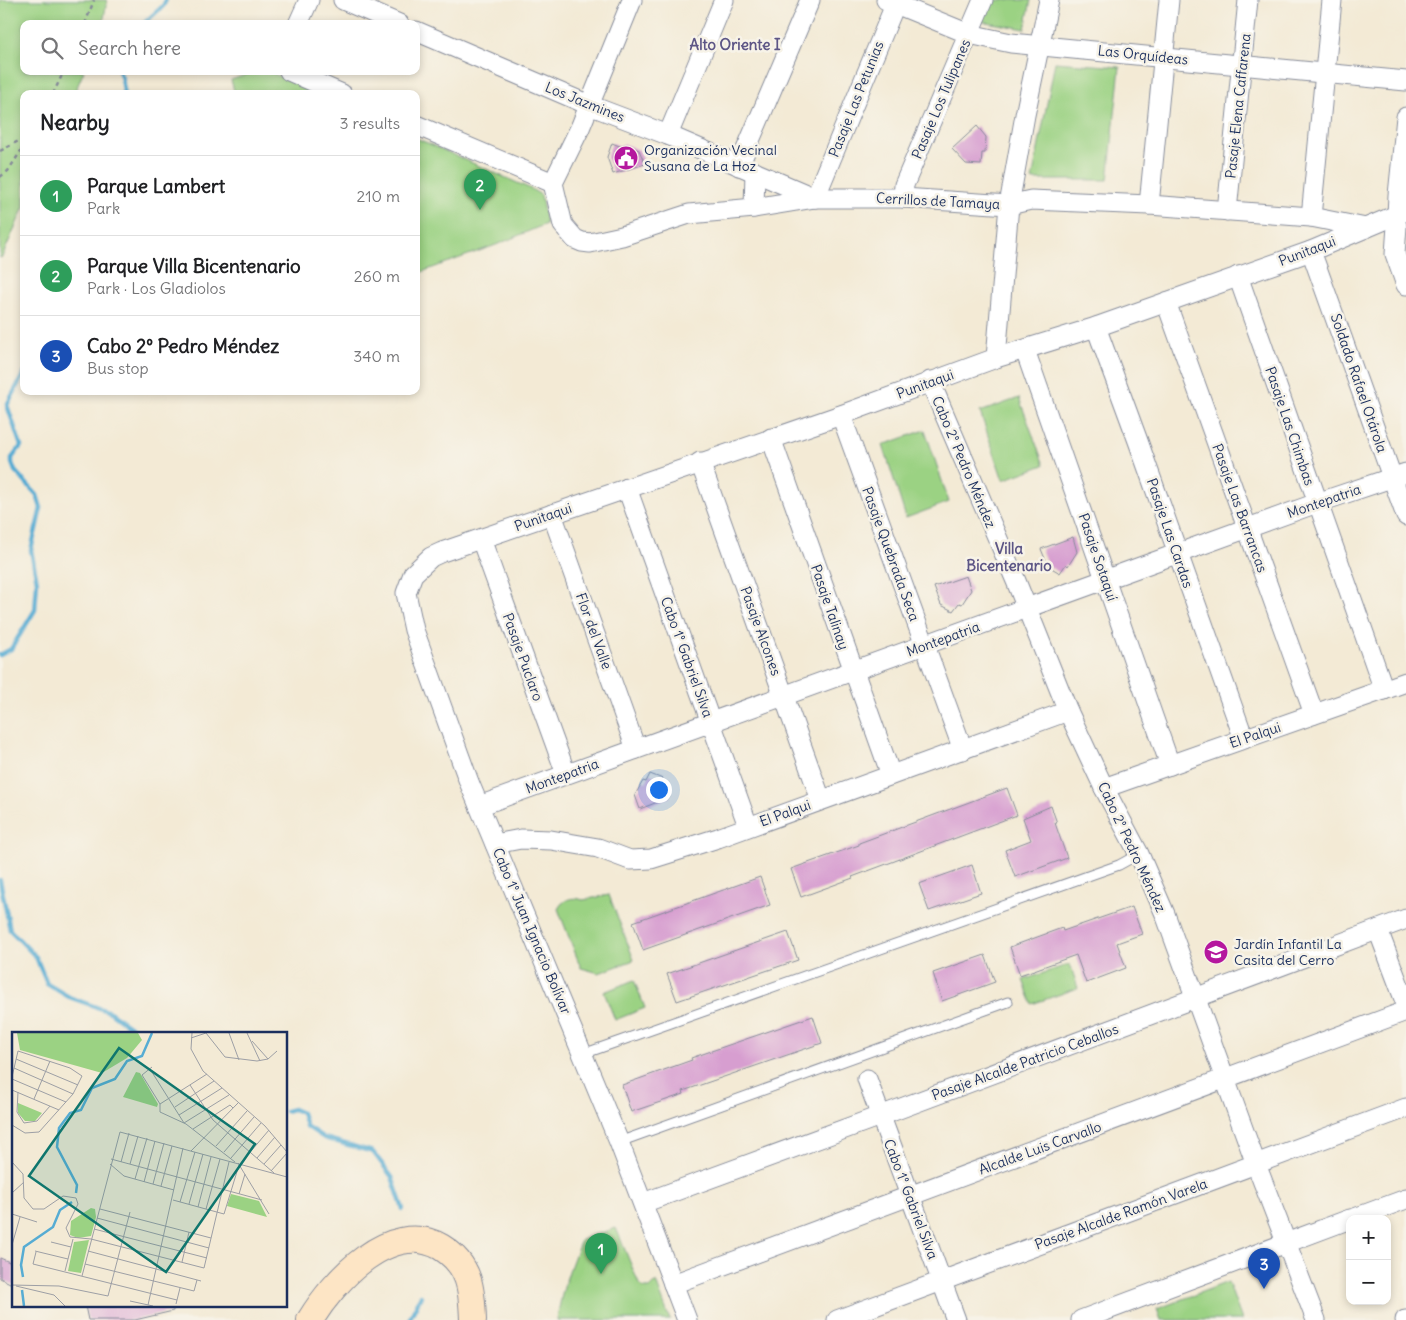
<!DOCTYPE html>
<meta charset="utf-8">
<style>
body{margin:0;font-family:Delius,sans-serif;background:#f6f6f6;color:#202124}
.controls{position:absolute;right:15px;bottom:15px;display:grid;overflow:hidden;border-radius:10px;box-shadow:0 2px 8px #0003}
.controls button{width:45px;height:45px;display:grid;place-items:center;padding:0;border:0;border-bottom:1px solid #e0e0e0;background:#fff;color:#202124;font:25px sans-serif}
.you{position:absolute;left:658px;top:789px;width:18px;height:18px;margin:-12px;border:4px solid #fff;border-radius:50%;background:#1a73e8;box-shadow:0 0 0 8px #1a73e833}
.badge{display:grid;place-items:center;width:32px;height:32px;border-radius:50%;background:#ea580c;color:#fff;font-size:16px;font-weight:700}
.pin{position:absolute;translate:-50% -41px;filter:drop-shadow(0 1px 2px #0008)}
.pin::after{content:'';position:absolute;top:26px;width:18px;height:15px;background:inherit;clip-path:polygon(0 0,100% 0,50% 100%)}
.list{margin:0;padding:0;list-style:none}
h2{display:flex;justify-content:space-between;align-items:center;height:65px;margin:0;padding:0 20px;font-size:21px}
h2 small{font-size:16px;font-weight:400;color:#757577}
.list li{display:grid;grid-template-columns:32px 1fr auto;gap:15px;align-items:center;box-sizing:border-box;height:80px;padding:0 20px;border-top:1px solid #e0e0e0}
.list b{display:block;font-size:19px;white-space:nowrap}
.list p{margin:0;font-size:16px;white-space:nowrap;color:#757577}
.list em{font-size:16px;font-style:normal;color:#757577}
.icon{flex:none;width:28px;height:28px;fill:none;stroke:currentColor;stroke-width:2;stroke-linecap:round;stroke-linejoin:round}
.map{position:relative;flex:none;width:1406px;height:1320px;overflow:hidden}
.search{position:absolute;background:#fff;box-shadow:0 2px 8px #0003;left:20px;top:20px;width:400px;height:55px;display:flex;align-items:center;gap:12px;box-sizing:border-box;padding:0 18px;border-radius:10px;color:#757577;font-size:19px}
.panel{position:absolute;background:#fff;box-shadow:0 2px 8px #0003;left:20px;top:90px;width:400px;height:305px;border-radius:10px}
.map>svg:first-child{display:block}
.green{fill:#9bd283;stroke:#5b8070}
.lines{fill:none;stroke-linecap:round;stroke-linejoin:round}
.stream{stroke:#56acd3;stroke-width:4.5}
.building{fill:#d79ed0}
.lane-casing{stroke:#878c9a;stroke-width:11}
.street-casing{stroke:#878c9a;stroke-width:21}
.secondary-casing{stroke:#878c9a;stroke-width:28}
.path{stroke:#878c9a;stroke-width:2.5;stroke-dasharray:4 4;stroke-linecap:butt}
.lane{stroke:#fff;stroke-width:9}
.street{stroke:#fff;stroke-width:19}
.secondary{stroke:#fde5c5;stroke-width:26}
.labels{text-anchor:middle;dominant-baseline:central;stroke-width:5;stroke-linejoin:round;paint-order:stroke}
.street-label{font-size:14px;fill:#1b2f5e;stroke:#f7f3e8}
.poi-label{font-size:14px;fill:#1b2f5e;stroke:#f7f3e8;text-anchor:start}
.neighbourhood-label{font-size:15px;font-weight:bold;fill:#5d5686;stroke:#f7f3e8}
.inset-river{fill:none;stroke:#56acd3;stroke-width:2.5}
.inset-road{fill:none;stroke:#9d9fa5;stroke-width:1}
.view{fill:#0f766e;fill-opacity:0.15;stroke:#0f766e;stroke-width:2.5}
.inset-edge{fill:none;stroke:#1b2f5e;stroke-width:2.5}
</style>
<div class="map">
<svg width="1406" height="1320" viewBox="0 0 1406 1320">
<rect width="100%" height="100%" fill="#f7f3e8"/>
<filter id="ink" filterUnits="userSpaceOnUse"><feTurbulence type="fractalNoise" baseFrequency=".02" numOctaves="2"/><feDisplacementMap in="SourceGraphic" scale="10" xChannelSelector="R" yChannelSelector="G"/><feConvolveMatrix kernelMatrix="1 2 1 2 8 2 1 2 1" color-interpolation-filters="sRGB"/></filter>
<filter id="wash" filterUnits="userSpaceOnUse"><feTurbulence type="fractalNoise" baseFrequency=".0096" numOctaves="4" result="noise"/><feDisplacementMap in="SourceGraphic" scale="20" xChannelSelector="R" yChannelSelector="G"/><feGaussianBlur stdDeviation="1.12" result="paint"/><feColorMatrix in="noise" values="0 0 0 0 0 0 0 0 0 0 0 0 0 0 0 0 0 1.4 0 .05"/><feComposite in="paint" operator="in"/></filter>
<g filter="url(#wash)">
<rect width="100%" height="100%" fill="#f3ead5"/>
<!-- green -->
<g class="green">
<polygon points="0,0 107,0 103,24 24,24 24,71 84,71 74,94 24,94 24,207 2,257 0,258"/>
<polygon points="990,0 1031,0 1025,29 981,21"/>
<polygon points="1055,62 1120,67 1108,180 1032,180"/>
<polygon points="257,71 268,71 318,94 235,94 231,80"/>
<polygon points="416,138 531,189 541,195 546,224 496,245 416,274"/>
<polygon points="1019,398 1044,465 1003,480 980,412"/>
<polygon points="925,430 949,502 906,518 883,445"/>
<path d="M609,895L634,960L599,973L581,968L558,909C563,899 573,896 583,900Z"/>
<polygon points="1070,964 1078,988 1032,1004 1023,980"/>
<polygon points="634,980 645,1008 615,1020 604,992"/>
<path d="M616,1228L639,1284L643,1288H650L656,1282L670,1320H557C561,1292 570,1266 581,1240Z"/>
<polygon points="1228,1282 1242,1320 1161,1320 1157,1309"/>
</g>
<g class="lines">
<!-- stream -->
<g class="stream">
<polyline points="143,24 163,6 166,0"/>
<polyline points="119,71 122,78 124,91 122,94"/>
<polyline points="0,655 11,649 35,610 37,582 31,550 41,508 37,495 15,471 12,463 12,458 21,446 7,405 24,373"/>
<polyline points="0,880 10,930 36,957 47,984 69,997 110,1012 140,1034"/>
<polyline points="286,1111 293,1109 302,1113 306,1126 324,1138 373,1152 392,1177 403,1209"/>
<polyline points="409,1320 421,1296"/>
</g>
</g>
<g id="blocks">
<!-- building -->
<g class="building">
<polygon points="977,126 986,137 985,153 982,153 981,165 966,164 952,149"/>
<polygon points="612,143 622,147 624,144 639,150 645,164 613,174 607,157"/>
<polygon points="1073,537 1077,552 1068,566 1066,564 1060,573 1048,566 1041,549"/>
<polygon points="966,576 971,590 962,604 959,603 953,611 941,605 934,587"/>
<polygon points="650,774 663,779 670,797 640,809 635,795 643,781 646,782"/>
<polygon points="1007,788 1017,815 852,877 853,878 801,897 791,869 859,845 859,843"/>
<polygon points="1051,806 1057,823 1055,823 1067,858 1015,877 1005,850 1031,840 1023,818"/>
<polygon points="972,865 981,893 929,911 919,884"/>
<polygon points="760,877 770,905 643,950 633,922"/>
<polygon points="1132,907 1142,934 1117,943 1126,968 1086,983 1076,955 1020,975 1010,947 1062,928 1063,931"/>
<polygon points="788,932 798,960 677,1001 667,974"/>
<polygon points="985,955 995,982 942,1001 933,973"/>
<polygon points="813,1016 822,1043 683,1091 684,1094 631,1112 622,1085 692,1060 691,1058"/>
<polygon points="0,1258 14,1264 14,1285 0,1278"/>
<polygon points="85,1306 173,1306 173,1311 135,1320 88,1320"/>
</g>
</g>
</g>
<g filter="url(#ink)">
<use href="#blocks" fill-opacity="0" stroke="#878c9a" stroke-width="1"/>
<g class="lines">
<defs>
<g id="lane">
<polyline points="583,1054 1119,865 1139,854"/>
<polyline points="619,1142 1008,1002"/>
</g>
<g id="street">
<polyline points="343,0 399,24"/>
<polyline points="886,0 969,34 1011,43 1406,81"/>
<polyline points="298,24 309,0"/>
<polyline points="416,31 589,105 668,135 815,198"/>
<polyline points="289,71 342,94"/>
<polyline points="416,125 553,183"/>
<polyline points="668,135 724,0"/>
<polyline points="739,166 810,0"/>
<polyline points="553,183 563,225 575,239 582,242 590,243 622,236 689,214 754,208 815,198 903,198 1009,205 1031,200 1149,205 1311,217 1366,228"/>
<polyline points="553,183 580,128 632,0"/>
<polyline points="815,198 897,0"/>
<polyline points="903,198 904,185 983,0"/>
<polyline points="1149,205 1169,0"/>
<polyline points="754,208 755,172"/>
<polyline points="1227,211 1248,0"/>
<polyline points="1397,215 1398,195 1406,117"/>
<polyline points="1311,217 1332,0"/>
<polyline points="1397,226 1395,254 1406,285"/>
<polyline points="1311,251 1406,516"/>
<polyline points="1238,276 1384,690"/>
<polyline points="1166,302 1314,714"/>
<polyline points="1096,327 1138,441 1244,739"/>
<polyline points="1025,350 1170,765"/>
<polyline points="996,358 1009,205 1025,115 1049,0"/>
<polyline points="930,381 1016,581 1068,711 1104,788 1139,854 1165,914 1256,1164 1316,1320"/>
<polyline points="841,415 963,750"/>
<polyline points="771,438 891,775"/>
<polyline points="700,462 821,800"/>
<polyline points="627,488 748,826"/>
<polyline points="552,514 636,749"/>
<polyline points="481,539 566,774"/>
<polyline points="1104,788 1406,682"/>
<polyline points="479,806 1317,503 1406,473"/>
<polyline points="495,844 521,839 551,840 598,848 630,860 651,859 718,838 1068,711"/>
<polyline points="1378,930 1406,1004"/>
<polyline points="867,1079 956,1320"/>
<polyline points="643,1203 880,1116 1406,919"/>
<polyline points="1352,1219 1406,1199"/>
<polyline points="673,1284 1406,1011"/>
<polyline points="687,1320 619,1142 469,782 414,630 406,593 413,574 431,557 442,552 841,415 996,358 1096,327 1311,251 1406,211"/>
<polyline points="837,1320 1406,1108"/>
<polyline points="1081,1320 1350,1219"/>
<polyline points="1405,1320 1406,1320"/>
</g>
<path id="secondary" d="M310,1320C334,1281 390,1218 441,1247C470,1265 472,1289 473,1320"/>
</defs>
<!-- lane casing -->
<use href="#lane" class="lane-casing"/>
<!-- street casing -->
<use href="#street" class="street-casing"/>
<!-- secondary casing -->
<use href="#secondary" class="secondary-casing"/>
<!-- path -->
<g class="path">
<polyline points="85,24 94,0"/>
<polyline points="53,94 64,71"/>
<polyline points="0,151 24,138"/>
<polyline points="0,177 8,171 24,146"/>
</g>
<!-- lane -->
<use href="#lane" class="lane"/>
<!-- street -->
<use href="#street" class="street"/>
<!-- secondary -->
<use href="#secondary" class="secondary"/>
</g>
</g>
<!-- icons -->
<defs>
<symbol id="civic-disc" viewBox="-11 -11 22 22"><circle r="9.5" fill="#b5179e" stroke="#f7f3e8"/><path d="M-.6-6.5H3V-4.5H.6V-3L4-1V1h2V6H-6V1h2V-1L-.6-3ZM-1.2 2.5V6h2.4V2.5Z" fill="#fff"/></symbol>
<symbol id="school-disc" viewBox="-11 -11 22 22"><circle r="9.5" fill="#b5179e" stroke="#f7f3e8"/><path d="M0-5L7-2L0 1L-7-2ZM-4 1L0 2.5L4 1V4Q0 6-4 4Z" fill="#fff"/></symbol>
</defs>
<g fill-rule="evenodd">
<use href="#civic-disc" x="612" y="144" width="28" height="28"/>
<use href="#school-disc" x="1202" y="938" width="28" height="28"/>
</g>
<g class="labels">
<!-- street labels -->
<g class="street-label">
<text transform="translate(1143 55) rotate(6)">Las Orquídeas</text>
<text transform="translate(856 99) rotate(-68)">Pasaje Las Petunias</text>
<text transform="translate(941 99) rotate(-67)">Pasaje Los Tulipanes</text>
<text transform="translate(585 102) rotate(22)">Los Jazmines</text>
<text transform="translate(1238 106) rotate(-84)">Pasaje Elena Caffarena</text>
<text transform="translate(938 201) rotate(3)">Cerrillos de Tamaya</text>
<text transform="translate(1307 251) rotate(-21)">Punitaqui</text>
<text transform="translate(1359 383) rotate(71)">Soldado Rafael Otárola</text>
<text transform="translate(925 384) rotate(-20)">Punitaqui</text>
<text transform="translate(1290 426) rotate(71)">Pasaje Las Chimbas</text>
<text transform="translate(964 462) rotate(67)">Cabo 2° Pedro Méndez</text>
<text transform="translate(1324 501) rotate(-19)">Montepatria</text>
<text transform="translate(1240 508) rotate(70)">Pasaje Las Barrancas</text>
<text transform="translate(543 517) rotate(-19)">Punitaqui</text>
<text transform="translate(1170 533) rotate(71)">Pasaje Las Cardas</text>
<text transform="translate(891 554) rotate(70)">Pasaje Quebrada Seca</text>
<text transform="translate(1098 557) rotate(71)">Pasaje Sotaquí</text>
<text transform="translate(830 607) rotate(71)">Pasaje Talinay</text>
<text transform="translate(594 631) rotate(70)">Flor del Valle</text>
<text transform="translate(761 631) rotate(70)">Pasaje Alcones</text>
<text transform="translate(943 639) rotate(-20)">Montepatria</text>
<text transform="translate(523 657) rotate(70)">Pasaje Puclaro</text>
<text transform="translate(687 657) rotate(70)">Cabo 1° Gabriel Silva</text>
<text transform="translate(1255 735) rotate(-19)">El Palqui</text>
<text transform="translate(562 776) rotate(-20)">Montepatria</text>
<text transform="translate(785 813) rotate(-20)">El Palqui</text>
<text transform="translate(1132 847) rotate(65)">Cabo 2° Pedro Méndez</text>
<text transform="translate(532 931) rotate(67)">Cabo 1° Juan Ignacio Bolívar</text>
<text transform="translate(1025 1062) rotate(-20)">Pasaje Alcalde Patricio Ceballos</text>
<text transform="translate(1040 1148) rotate(-20)">Alcalde Luis Carvallo</text>
<text transform="translate(911 1199) rotate(69)">Cabo 1° Gabriel Silva</text>
<text transform="translate(1121 1214) rotate(-20)">Pasaje Alcalde Ramón Varela</text>
</g>
<!-- poi labels -->
<g class="poi-label">
<text x="644" y="150">Organización Vecinal<tspan x="644" dy="16">Susana de La Hoz</tspan></text>
<text x="1234" y="944">Jardín Infantil La<tspan x="1234" dy="16">Casita del Cerro</tspan></text>
</g>
<!-- neighbourhood labels -->
<g class="neighbourhood-label">
<text x="735" y="44">Alto Oriente I</text>
<text x="1009" y="548">Villa<tspan x="1009" dy="17">Bicentenario</tspan></text>
</g>
</g>
<!-- overview -->
<g transform="translate(12 1032)">
<rect width="275" height="275" fill="#f3ead5"/>
<path d="M5,1H126L130,8L115,26L90,41L8,18ZM124,40L128,41L146,72L145,75L111,65ZM6,71L30,81L23,89H13L6,81ZM219,162L247,169L255,185L215,174ZM79,176L83,177L84,185L79,204L66,206L58,203L59,189ZM77,208L69,241L56,239L62,210Z" fill="#9bd283"/>
<path class="inset-river" d="M64,161L65,153L45,115L47,96L58,81L69,78L80,56L103,47L115,29L130,24L140,1M11,245L9,233L12,215L41,195L48,178L60,170M10,258L12,274"/>
<path class="inset-road" d="M180,1L179,17L191,39L253,94L275,120M194,1L213,25L245,29L256,27L265,19M217,1L227,28M235,1L248,29M179,6L194,1M240,9L256,27M4,27L66,53M140,35L130,43L148,72M2,36L61,62M138,37L172,91M0,45L6,19L58,36L70,44L61,62L27,100L13,101L0,93M0,47L54,70M178,53L201,88L262,141M0,58L47,78M6,60L5,80L12,91L25,89L38,74M22,67L38,29M148,72V80L174,92L223,130M148,72L195,42M163,75L202,49M167,83L210,56M172,91L217,63M181,97L218,73L221,76M204,114L235,79M179,119L226,71M212,120L242,85M219,126L249,91M245,126L263,105M99,127L250,168M0,130L11,142L12,166L21,177H32L51,164L64,166L66,172L54,196L58,205L79,207L192,236L217,130M109,130L117,101M226,131L257,182M98,132L112,144L162,158M118,132L126,104M228,132L257,98M252,132L269,113M259,139L275,121M123,147L135,106M132,150L143,109M141,152L152,111M149,154L160,114M0,161L12,150M227,162L233,142M161,168L212,182L227,133M168,170L183,120M177,172L191,122M186,175L199,125M88,177L199,206M194,177L208,127M0,182L25,190M85,186L197,216M82,197L195,226M39,210L59,215M0,213L8,185M23,219L56,227M76,219L144,237M24,220L21,232L165,268M170,230L177,200M73,232L182,259L185,248M144,237L189,249M53,239L61,207M70,244L108,100L275,145M0,253L47,254L96,264L118,180M4,254L42,263L53,274M118,269L141,274M164,272L168,256M136,273L171,116"/>
<path class="view" d="M107,16L243,112L154,240L17,144Z"/>
<rect width="275" height="275" class="inset-edge"/>
</g>
</svg>
<div class="controls">
<button>+</button>
<button>−</button>
</div>
<div class="you"></div>
<div class="pin badge" style="left:601px;top:1274px;background:#2e9e5b">1</div>
<div class="pin badge" style="left:480px;top:210px;background:#2e9e5b">2</div>
<div class="pin badge" style="left:1264px;top:1289px;background:#1a4fb4">3</div>
<div class="search"><svg class="icon" aria-label="search" viewBox="0 0 24 24"><circle cx="10" cy="10" r="6"/><path d="M15 15l6 6"/></svg>Search here</div>
<section class="panel">
<h2>Nearby<small>3 results</small></h2>
<ul class="list">
<li><span class="badge" style="background:#2e9e5b">1</span><div><b>Parque Lambert</b><p>Park</p></div><em>210 m</em></li>
<li><span class="badge" style="background:#2e9e5b">2</span><div><b>Parque Villa Bicentenario</b><p>Park · Los Gladiolos</p></div><em>260 m</em></li>
<li><span class="badge" style="background:#1a4fb4">3</span><div><b>Cabo 2º Pedro Méndez</b><p>Bus stop</p></div><em>340 m</em></li>
</ul>
</section>
</div>
